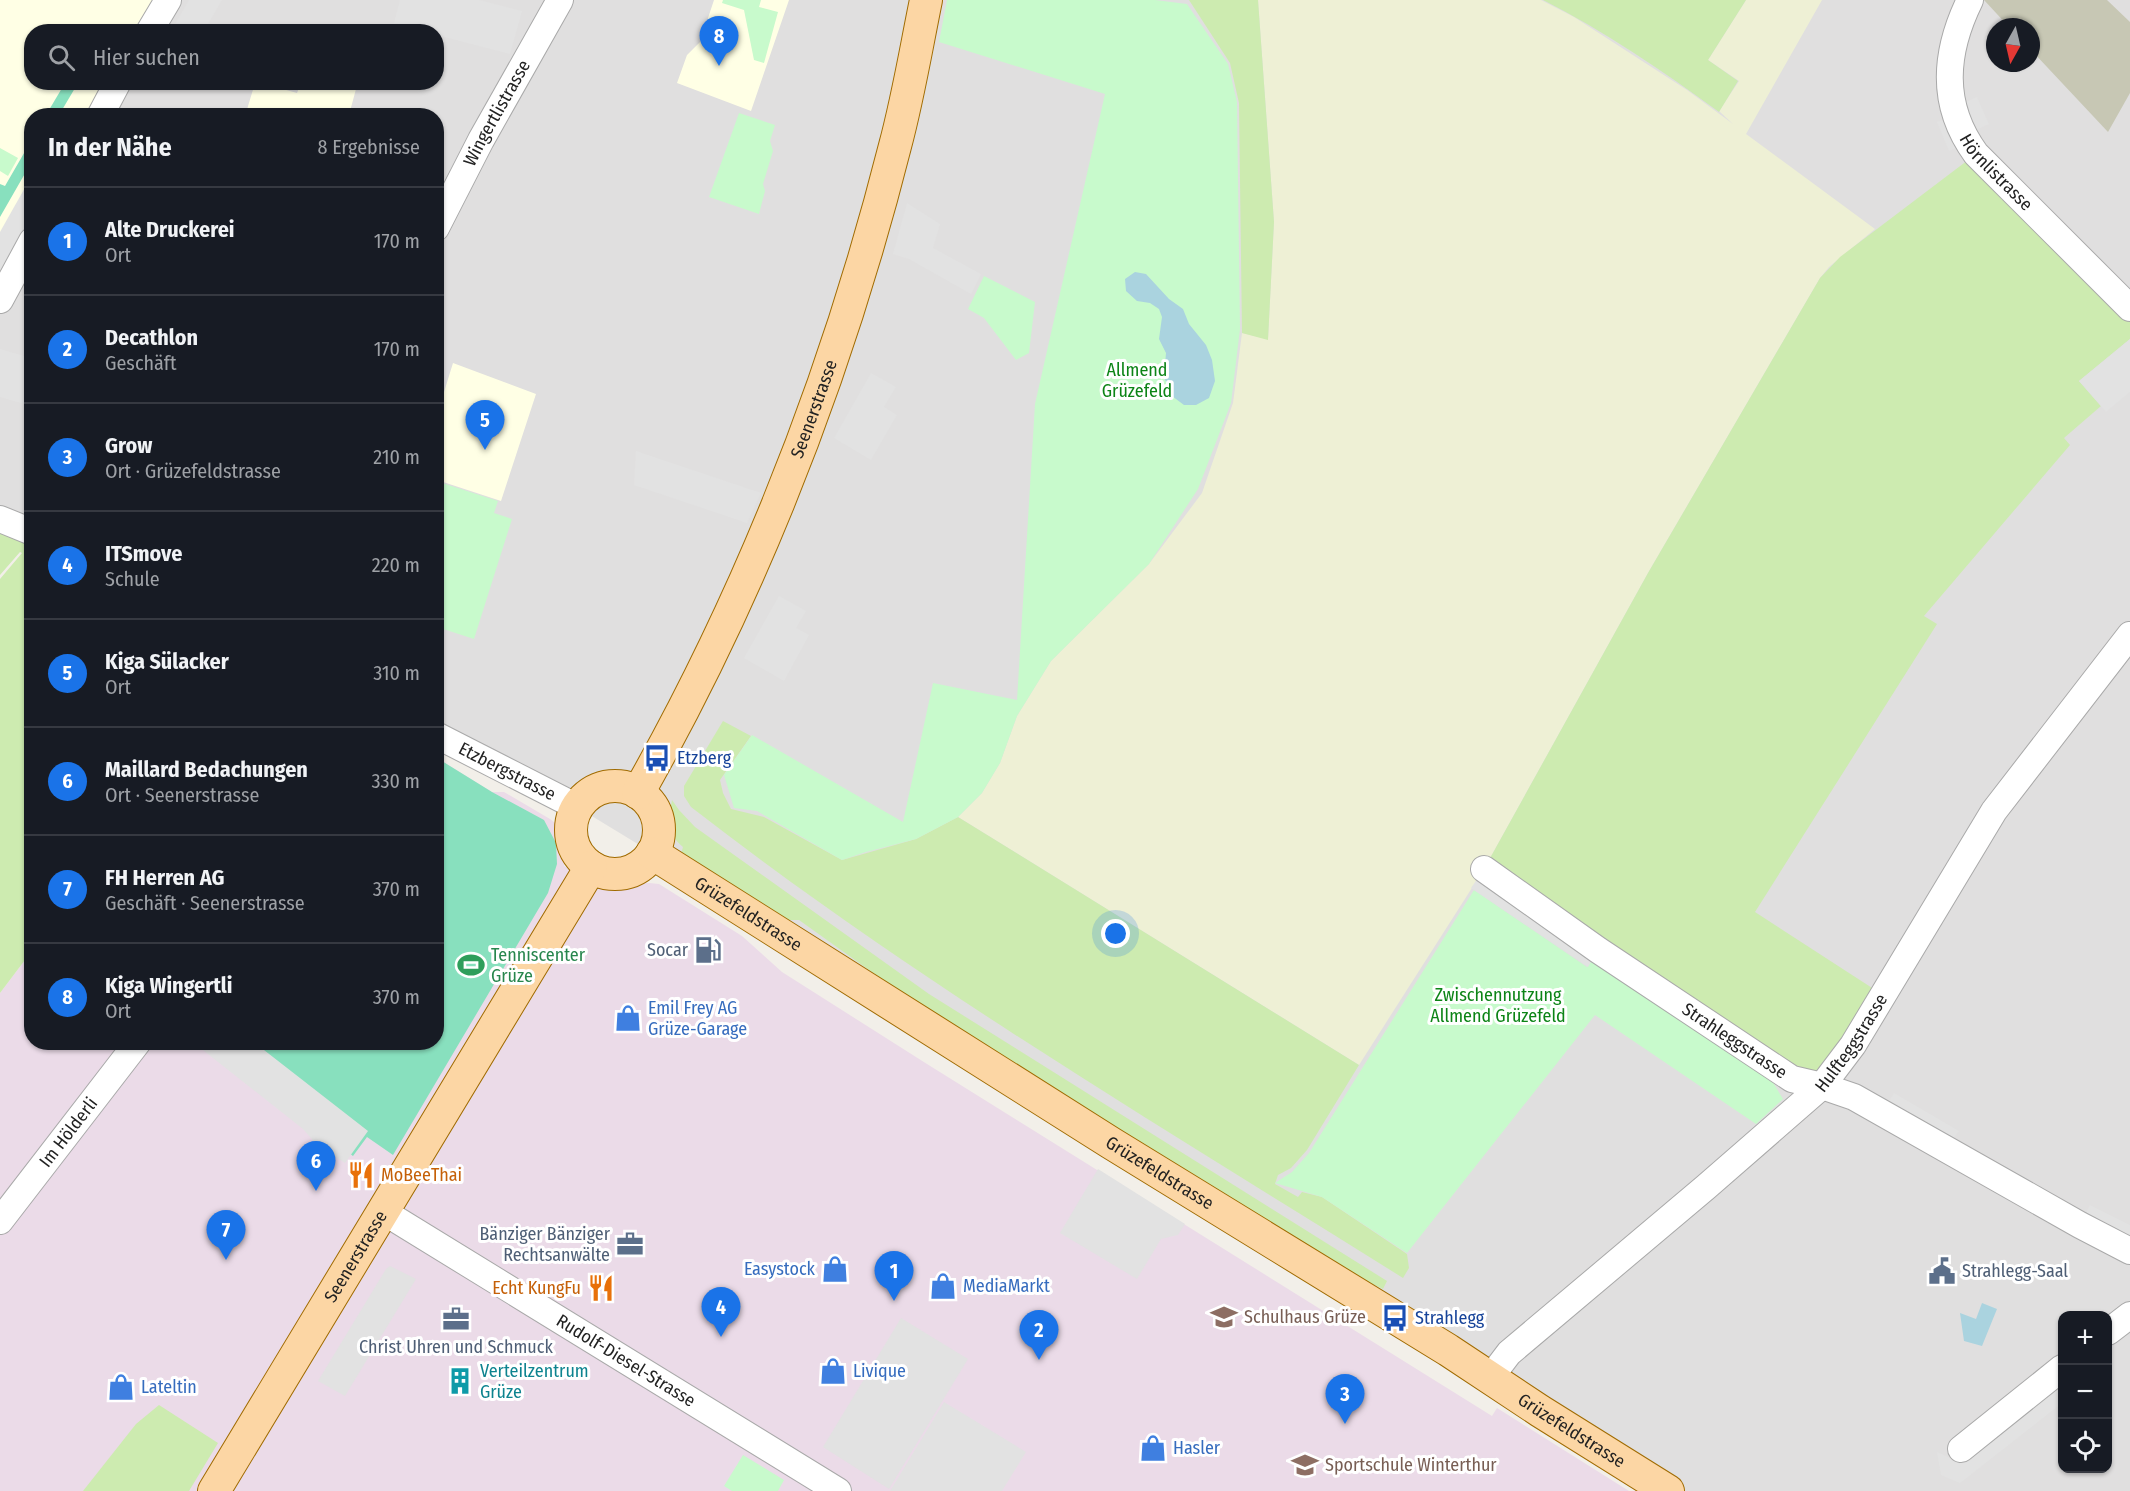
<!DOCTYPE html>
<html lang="de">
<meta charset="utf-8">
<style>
body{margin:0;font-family:"Fira Sans Condensed",sans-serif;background:#242831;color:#f1f3f6}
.controls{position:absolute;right:18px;bottom:18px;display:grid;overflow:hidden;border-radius:12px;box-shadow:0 2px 4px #0004}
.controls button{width:54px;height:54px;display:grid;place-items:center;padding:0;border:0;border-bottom:2px solid #363941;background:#171b24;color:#f1f3f6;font:30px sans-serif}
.compass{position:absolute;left:1986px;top:18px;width:54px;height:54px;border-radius:50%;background:#171b24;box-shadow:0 2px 4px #0004;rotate:188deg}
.you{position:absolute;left:1116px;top:934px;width:21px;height:21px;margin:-15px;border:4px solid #fff;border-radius:50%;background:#1a73e8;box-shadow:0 0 0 9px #1a73e833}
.badge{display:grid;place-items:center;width:39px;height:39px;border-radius:50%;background:#1a73e8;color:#fff;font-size:20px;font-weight:700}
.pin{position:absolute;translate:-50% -50px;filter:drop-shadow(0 2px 3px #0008)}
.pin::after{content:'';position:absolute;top:32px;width:21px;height:18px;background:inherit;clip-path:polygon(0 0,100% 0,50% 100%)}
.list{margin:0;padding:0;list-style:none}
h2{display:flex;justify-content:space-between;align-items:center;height:78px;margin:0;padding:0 24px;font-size:26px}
h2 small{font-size:20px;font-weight:400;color:#9ea1a6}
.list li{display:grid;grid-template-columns:39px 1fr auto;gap:18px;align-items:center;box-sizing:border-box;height:108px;padding:0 24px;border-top:2px solid #363941}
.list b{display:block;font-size:22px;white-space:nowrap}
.list p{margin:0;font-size:20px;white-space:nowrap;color:#9ea1a6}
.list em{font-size:20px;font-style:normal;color:#9ea1a6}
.icon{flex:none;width:33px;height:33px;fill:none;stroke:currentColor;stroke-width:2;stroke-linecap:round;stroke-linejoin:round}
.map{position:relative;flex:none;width:2130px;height:1491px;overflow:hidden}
.search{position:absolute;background:#171b24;box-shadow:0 2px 4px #0004;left:24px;top:24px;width:420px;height:66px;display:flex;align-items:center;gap:15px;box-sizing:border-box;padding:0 21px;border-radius:24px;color:#9ea1a6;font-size:22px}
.panel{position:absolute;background:#171b24;box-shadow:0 2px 4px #0004;left:24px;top:108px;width:420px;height:942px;border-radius:24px}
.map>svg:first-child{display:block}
.residential{fill:#e0dfdf;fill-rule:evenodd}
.industrial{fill:#ebdbe8}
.education{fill:#ffffe5}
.construction{fill:#c7c7b4}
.farmland{fill:#eef0d5}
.grass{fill:#cdebb0}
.park{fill:#c8facc}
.pitch{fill:#88e0be}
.parking{fill:#e2e2e2}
.water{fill:#aad3df}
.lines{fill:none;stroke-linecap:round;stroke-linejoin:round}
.minor-casing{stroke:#a9a9a9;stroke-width:28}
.major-casing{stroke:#a06b00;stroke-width:34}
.minor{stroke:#fff;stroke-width:26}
.major{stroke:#fcd6a4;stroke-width:32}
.labels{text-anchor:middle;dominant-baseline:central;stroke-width:6;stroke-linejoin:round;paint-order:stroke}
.street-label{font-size:18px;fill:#222;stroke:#fff}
.park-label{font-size:18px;fill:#0c8416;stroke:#fff}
.transit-label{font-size:18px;fill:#164399;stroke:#fff;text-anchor:start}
.service-label{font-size:18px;fill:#4e5e75;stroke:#fff;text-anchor:end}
.leisure-label{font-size:18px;fill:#27864d;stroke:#fff;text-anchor:start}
.shop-label{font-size:18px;fill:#366cbe;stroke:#fff;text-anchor:start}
.food-label{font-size:18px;fill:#c56008;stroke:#fff;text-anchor:start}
.education-label{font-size:18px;fill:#785e54;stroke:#fff;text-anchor:start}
.culture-label{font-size:18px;fill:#0d838f;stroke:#fff;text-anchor:start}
</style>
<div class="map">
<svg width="2130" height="1491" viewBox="0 0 2130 1491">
<rect width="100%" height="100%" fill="#f2efe9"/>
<!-- residential -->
<path class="residential" d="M0,0H2130V1491H1668L669,863L577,807L437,735L436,116H32L31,532L0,519ZM1995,27H2031V63H1995ZM32,32H436V82H32ZM2062,1316H2108V1468H2062Z"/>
<!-- industrial -->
<polygon class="industrial" points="437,758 492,792 504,792 550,819 560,827 565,848 564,866 611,886 630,881 659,884 742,936 782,972 927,1064 1492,1416 1497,1408 1629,1491 0,1491 0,993 31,952 32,1042 436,1042"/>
<!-- education -->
<g class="education">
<polygon points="0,0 168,0 149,31 32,32 32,82 118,83 100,115 32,116 31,241 0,300"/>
<polygon points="714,0 789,0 751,111 677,83 687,55 700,42"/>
<polygon points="255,83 261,83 297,93 301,83 333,83 356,89 349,115 245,116"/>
<polygon points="453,363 536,394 501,501 437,480 437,431 442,414 440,405"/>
</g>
<!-- construction -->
<polygon class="construction" points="1984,0 2107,0 2130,22 2130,93 2108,132 2031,50 2031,27 2009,27"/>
<!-- farmland -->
<polygon class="farmland" points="1258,0 1541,0 1574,17 1687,90 1733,124 1719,111 1739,81 1708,60 1746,0 1822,0 1746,134 1875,229 1829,267 1820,278 1648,573 1484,869 1359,1065 958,817 982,793 1000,763 1017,716 1051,661 1149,564 1202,493 1233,403 1242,333 1268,339 1274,222"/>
<!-- grass -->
<g class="grass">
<polygon points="1189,0 1258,0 1274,222 1268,340 1242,333 1239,103 1230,63"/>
<path d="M1543,0H1746L1708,60L1738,81L1719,112C1663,71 1604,31 1543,0Z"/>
<polygon points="1976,154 2130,308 2130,339 2079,381 2101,406 2064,438 2070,445 1924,616 1937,624 1755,912 1883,995 1822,1086 1484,869 1648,573 1820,278 1840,257"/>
<polygon points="0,531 32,544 31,952 0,993 0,579 22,553 20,552 0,575"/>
<path d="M723,721L751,736L720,780L723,793L731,809L764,817L842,860L916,839L958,817L1359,1065L1307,1150L1291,1168L1278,1175L1275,1184L1298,1197L1302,1192L1322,1197L1407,1254L1409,1268L1403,1278C1162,1127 916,982 691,807L684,796V786Z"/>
<path d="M672,800L679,810L695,827L929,994L1387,1281L1383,1289L1327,1263L918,1005L799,920H780L681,854L683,847C666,833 668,820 672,800Z"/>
<polygon points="159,1405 218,1443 189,1491 83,1491 136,1424"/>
</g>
<!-- park -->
<g class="park">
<polygon points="723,0 761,0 759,7 778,12 764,63 754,60 744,10 722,3"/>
<polygon points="947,0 1155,0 1187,4 1228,64 1237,102 1240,329 1231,403 1198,489 1149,564 1051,661 1017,716 1000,763 982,793 958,817 916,839 866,852 842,860 757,811 734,808 724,775 752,735 903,822 933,683 1017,700 1035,404 1105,94 939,42"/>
<polygon points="739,113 775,125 770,141 773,151 763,184 765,191 759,214 709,197"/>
<polygon points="0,148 18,158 8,176 0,171"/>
<polygon points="984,276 1035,302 1029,353 1016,360 984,318 968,309"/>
<polygon points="439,482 498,501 494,513 512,519 474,639 437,627 436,490"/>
<polygon points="1474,890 1587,967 1593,958 1768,1074 1783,1099 1756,1124 1595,1015 1407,1253 1322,1197 1275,1183 1292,1172 1309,1153"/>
<polygon points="743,1455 784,1480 778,1491 732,1491 724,1486"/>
</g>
<!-- pitch -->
<g class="pitch">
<polygon points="65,83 78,83 59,115 46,115"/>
<polygon points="31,141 31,163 0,217 0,184 5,186"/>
<polygon points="437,758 492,792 544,820 556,843 557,864 548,893 393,1155 367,1137 353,1156 208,1043 436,1042"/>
</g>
<!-- parking -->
<g class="parking">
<polygon points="189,0 222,0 204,31 171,31"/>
<polygon points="400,0 479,0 522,11 510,54 437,35 436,32 425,31 394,23"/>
<polygon points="1977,97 1989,124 1965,135 1969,143 1949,151 1937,122 1956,115 1953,108"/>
<polygon points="31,177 31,241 0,300 0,232"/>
<polygon points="907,203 940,224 933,248 981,274 971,294 909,259 893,254"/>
<polygon points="2130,339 2130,392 2106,412 2079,381"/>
<polygon points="0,349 31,358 31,406 0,397"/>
<polygon points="871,373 896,387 884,407 897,415 871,460 834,438"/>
<polygon points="636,451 761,493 747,523 634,485"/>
<polygon points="779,596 806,611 796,628 809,635 784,681 744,658"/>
<polygon points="1484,869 1598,950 1588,967 1471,888"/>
<polygon points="194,1043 255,1043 368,1131 345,1163 318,1146 303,1129"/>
<polygon points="1894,1093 1959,1131 1946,1149 1882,1113"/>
<polygon points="1098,1169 1185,1224 1178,1235 1161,1239 1137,1279 1060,1233"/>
<polygon points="2090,1205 2130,1225 2130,1251 2080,1225"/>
<polygon points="390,1266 416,1279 345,1396 318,1381 386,1269"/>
<polygon points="901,1318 968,1359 889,1489 823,1447"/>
<polygon points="2062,1368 2062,1403 1960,1483 1941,1475 1937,1452 1950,1458"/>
<polygon points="944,1402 1026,1452 1002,1491 890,1491"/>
</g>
<!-- water -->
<g class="water">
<polygon points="1135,272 1146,274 1169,299 1183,309 1189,324 1206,345 1212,360 1215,381 1209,398 1196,405 1184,405 1172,396 1164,377 1166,353 1159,339 1162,317 1159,309 1150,303 1137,301 1126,291 1125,279"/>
<polygon points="1982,1303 1997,1309 1982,1346 1964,1341 1960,1313 1976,1319"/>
</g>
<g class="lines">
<defs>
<g id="minor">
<path id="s1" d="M1970,0C1944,53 1940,105 1976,154L2130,308"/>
<polyline points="149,32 168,0"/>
<polyline points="100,116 118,82"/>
<path id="s2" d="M436,228L481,140L560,0"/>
<polyline points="0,300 32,241"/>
<polyline points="0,519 32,532"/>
<path id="s3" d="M436,735L577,807"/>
<path id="s4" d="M1484,869L1598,950L1792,1079L1822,1086L1854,1097L2080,1225L2130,1251"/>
<path id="s5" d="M384,1212L838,1491"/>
<path id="s6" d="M0,1221L138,1042"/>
<polyline points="2108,1332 2130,1315"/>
<path id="s7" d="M1490,1378L1509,1353L1706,1187L1822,1086L1853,1045L1994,811L2130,635"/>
<polyline points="1961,1449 2062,1368"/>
</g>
<g id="major">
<circle cx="615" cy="830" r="44"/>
<path id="s8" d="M638,793C752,592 838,371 895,146C908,98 916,49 926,0"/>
<path id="s9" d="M652,853L1111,1143L1448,1350L1540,1411L1668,1491"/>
<path id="s10" d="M214,1491L591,867"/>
</g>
</defs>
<!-- minor casing -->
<use href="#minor" class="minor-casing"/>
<!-- major casing -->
<use href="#major" class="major-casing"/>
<!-- minor -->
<use href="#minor" class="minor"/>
<!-- major -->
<use href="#major" class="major"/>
</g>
<!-- icons -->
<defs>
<symbol id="bus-bare" viewBox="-9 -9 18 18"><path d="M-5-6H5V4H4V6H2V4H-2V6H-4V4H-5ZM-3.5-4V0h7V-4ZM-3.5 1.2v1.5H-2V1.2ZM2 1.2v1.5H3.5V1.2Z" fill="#1a4fb4" stroke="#fff" stroke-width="2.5" paint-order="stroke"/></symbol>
<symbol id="fuel-bare" viewBox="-9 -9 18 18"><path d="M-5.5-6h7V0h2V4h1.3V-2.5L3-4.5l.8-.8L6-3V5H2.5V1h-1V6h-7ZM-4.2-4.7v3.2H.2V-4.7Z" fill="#5c6f8a" stroke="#fff" stroke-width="2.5" paint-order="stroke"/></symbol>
<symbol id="stadium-bare" viewBox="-9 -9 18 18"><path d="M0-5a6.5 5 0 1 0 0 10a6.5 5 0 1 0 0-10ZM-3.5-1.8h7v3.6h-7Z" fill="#2e9e5b" stroke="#fff" stroke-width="2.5" paint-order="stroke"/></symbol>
<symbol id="shop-bare" viewBox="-9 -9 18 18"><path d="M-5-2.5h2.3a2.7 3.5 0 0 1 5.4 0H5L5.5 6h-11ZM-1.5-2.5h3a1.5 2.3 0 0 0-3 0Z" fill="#3f7fe0" stroke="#fff" stroke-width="2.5" paint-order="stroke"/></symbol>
<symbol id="restaurant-bare" viewBox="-9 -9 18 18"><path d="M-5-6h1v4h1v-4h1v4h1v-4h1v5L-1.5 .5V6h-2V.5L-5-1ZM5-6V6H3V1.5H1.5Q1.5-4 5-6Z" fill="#e8710a" stroke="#fff" stroke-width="2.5" paint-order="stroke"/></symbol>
<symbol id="office-bare" viewBox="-9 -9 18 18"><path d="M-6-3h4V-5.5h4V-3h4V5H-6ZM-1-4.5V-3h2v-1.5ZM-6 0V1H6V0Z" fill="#5c6f8a" stroke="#fff" stroke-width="2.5" paint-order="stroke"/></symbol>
<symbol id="civic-bare" viewBox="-9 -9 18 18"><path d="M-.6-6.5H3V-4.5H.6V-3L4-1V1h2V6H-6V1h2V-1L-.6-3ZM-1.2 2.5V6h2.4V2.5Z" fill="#5c6f8a" stroke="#fff" stroke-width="2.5" paint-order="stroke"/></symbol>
<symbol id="school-bare" viewBox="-9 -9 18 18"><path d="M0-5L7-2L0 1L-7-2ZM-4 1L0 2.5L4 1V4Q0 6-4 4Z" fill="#8d6e63" stroke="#fff" stroke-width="2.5" paint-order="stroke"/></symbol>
<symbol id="building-bare" viewBox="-9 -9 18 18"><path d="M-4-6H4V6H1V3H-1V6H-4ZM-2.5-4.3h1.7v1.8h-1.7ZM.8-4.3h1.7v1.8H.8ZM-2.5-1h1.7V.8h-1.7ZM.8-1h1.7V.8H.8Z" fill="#0f9aa8" stroke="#fff" stroke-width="2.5" paint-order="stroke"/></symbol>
</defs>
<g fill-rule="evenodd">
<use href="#bus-bare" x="638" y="739" width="38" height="38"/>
<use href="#fuel-bare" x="689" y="931" width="38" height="38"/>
<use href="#stadium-bare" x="452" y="946" width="38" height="38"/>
<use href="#shop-bare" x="609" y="999" width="38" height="38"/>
<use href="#restaurant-bare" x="342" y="1156" width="38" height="38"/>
<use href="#office-bare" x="611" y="1225" width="38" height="38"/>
<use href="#shop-bare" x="816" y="1250" width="38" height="38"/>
<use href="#civic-bare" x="1923" y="1252" width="38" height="38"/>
<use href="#shop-bare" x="924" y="1267" width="38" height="38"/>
<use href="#restaurant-bare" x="582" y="1269" width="38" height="38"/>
<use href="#school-bare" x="1205" y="1298" width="38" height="38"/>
<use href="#bus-bare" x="1376" y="1299" width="38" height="38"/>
<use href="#office-bare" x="437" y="1300" width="38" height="38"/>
<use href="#shop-bare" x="814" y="1352" width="38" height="38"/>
<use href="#building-bare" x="441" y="1362" width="38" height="38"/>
<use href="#shop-bare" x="102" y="1368" width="38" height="38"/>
<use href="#shop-bare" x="1134" y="1429" width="38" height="38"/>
<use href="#school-bare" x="1286" y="1446" width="38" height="38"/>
</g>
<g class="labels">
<!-- street labels -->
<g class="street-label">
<text stroke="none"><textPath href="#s2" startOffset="130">Wingertlistrasse</textPath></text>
<text stroke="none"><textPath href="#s1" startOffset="190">Hörnlistrasse</textPath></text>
<text stroke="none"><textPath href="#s8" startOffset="423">Seenerstrasse</textPath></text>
<text stroke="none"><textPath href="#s3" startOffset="80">Etzbergstrasse</textPath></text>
<text stroke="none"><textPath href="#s9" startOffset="114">Grüzefeldstrasse</textPath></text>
<text stroke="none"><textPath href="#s4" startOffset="304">Strahleggstrasse</textPath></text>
<text stroke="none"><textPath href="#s7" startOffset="495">Hulfteggstrasse</textPath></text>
<text stroke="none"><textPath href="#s6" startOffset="112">Im Hölderli</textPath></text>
<text stroke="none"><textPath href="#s9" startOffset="600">Grüzefeldstrasse</textPath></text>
<text stroke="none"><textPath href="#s10" startOffset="274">Seenerstrasse</textPath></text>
<text stroke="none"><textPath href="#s5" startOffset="284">Rudolf-Diesel-Strasse</textPath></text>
<text stroke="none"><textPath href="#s9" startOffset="1086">Grüzefeldstrasse</textPath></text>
</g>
<!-- park labels -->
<g class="park-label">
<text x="1137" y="370">Allmend<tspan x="1137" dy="21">Grüzefeld</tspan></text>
<text x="1498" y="995">Zwischennutzung<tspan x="1498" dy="21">Allmend Grüzefeld</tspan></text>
</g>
<!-- transit labels -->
<g class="transit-label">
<text x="677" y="758">Etzberg</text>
<text x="1415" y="1318">Strahlegg</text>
</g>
<!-- service labels -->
<g class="service-label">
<text x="688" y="950">Socar</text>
<text x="610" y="1234">Bänziger Bänziger<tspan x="610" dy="21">Rechtsanwälte</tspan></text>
<text x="1962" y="1271" text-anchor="start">Strahlegg-Saal</text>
<text x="456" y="1347" text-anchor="middle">Christ Uhren und Schmuck</text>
</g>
<!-- leisure labels -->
<g class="leisure-label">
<text x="491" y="955">Tenniscenter<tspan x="491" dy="21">Grüze</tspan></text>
</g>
<!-- shop labels -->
<g class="shop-label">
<text x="648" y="1008">Emil Frey AG<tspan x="648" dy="21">Grüze-Garage</tspan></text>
<text x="815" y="1269" text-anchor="end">Easystock</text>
<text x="963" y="1286">MediaMarkt</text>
<text x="853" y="1371">Livique</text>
<text x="141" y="1387">Lateltin</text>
<text x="1173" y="1448">Hasler</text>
</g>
<!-- food labels -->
<g class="food-label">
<text x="381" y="1175">MoBeeThai</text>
<text x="581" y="1288" text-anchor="end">Echt KungFu</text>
</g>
<!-- education labels -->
<g class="education-label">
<text x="1244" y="1317">Schulhaus Grüze</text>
<text x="1325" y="1465">Sportschule Winterthur</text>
</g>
<!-- culture labels -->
<g class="culture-label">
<text x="480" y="1371">Verteilzentrum<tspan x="480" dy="21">Grüze</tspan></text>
</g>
</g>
</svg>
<div class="controls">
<button>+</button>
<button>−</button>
<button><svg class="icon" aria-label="locate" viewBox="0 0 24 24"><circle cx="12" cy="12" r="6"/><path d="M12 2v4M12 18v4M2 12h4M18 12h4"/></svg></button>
</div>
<svg class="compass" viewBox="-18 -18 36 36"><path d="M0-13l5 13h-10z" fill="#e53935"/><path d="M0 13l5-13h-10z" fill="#9ea1a6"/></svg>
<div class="you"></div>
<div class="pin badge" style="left:894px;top:1301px">1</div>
<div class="pin badge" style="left:1039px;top:1360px">2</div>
<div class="pin badge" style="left:1345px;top:1424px">3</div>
<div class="pin badge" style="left:721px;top:1337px">4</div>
<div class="pin badge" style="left:485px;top:450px">5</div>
<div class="pin badge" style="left:316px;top:1191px">6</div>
<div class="pin badge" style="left:226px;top:1260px">7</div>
<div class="pin badge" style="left:719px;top:66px">8</div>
<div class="search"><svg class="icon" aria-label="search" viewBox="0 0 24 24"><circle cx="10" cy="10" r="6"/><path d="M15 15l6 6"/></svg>Hier suchen</div>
<section class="panel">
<h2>In der Nähe<small>8 Ergebnisse</small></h2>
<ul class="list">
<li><span class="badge">1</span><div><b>Alte Druckerei</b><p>Ort</p></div><em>170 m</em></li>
<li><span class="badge">2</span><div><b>Decathlon</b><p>Geschäft</p></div><em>170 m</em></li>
<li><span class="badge">3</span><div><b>Grow</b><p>Ort · Grüzefeldstrasse</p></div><em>210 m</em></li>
<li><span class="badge">4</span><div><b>ITSmove</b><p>Schule</p></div><em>220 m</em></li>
<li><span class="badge">5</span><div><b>Kiga Sülacker</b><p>Ort</p></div><em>310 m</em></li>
<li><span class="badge">6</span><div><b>Maillard Bedachungen</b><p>Ort · Seenerstrasse</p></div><em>330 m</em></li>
<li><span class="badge">7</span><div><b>FH Herren AG</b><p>Geschäft · Seenerstrasse</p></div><em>370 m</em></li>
<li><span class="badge">8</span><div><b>Kiga Wingertli</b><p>Ort</p></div><em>370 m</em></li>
</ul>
</section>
</div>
